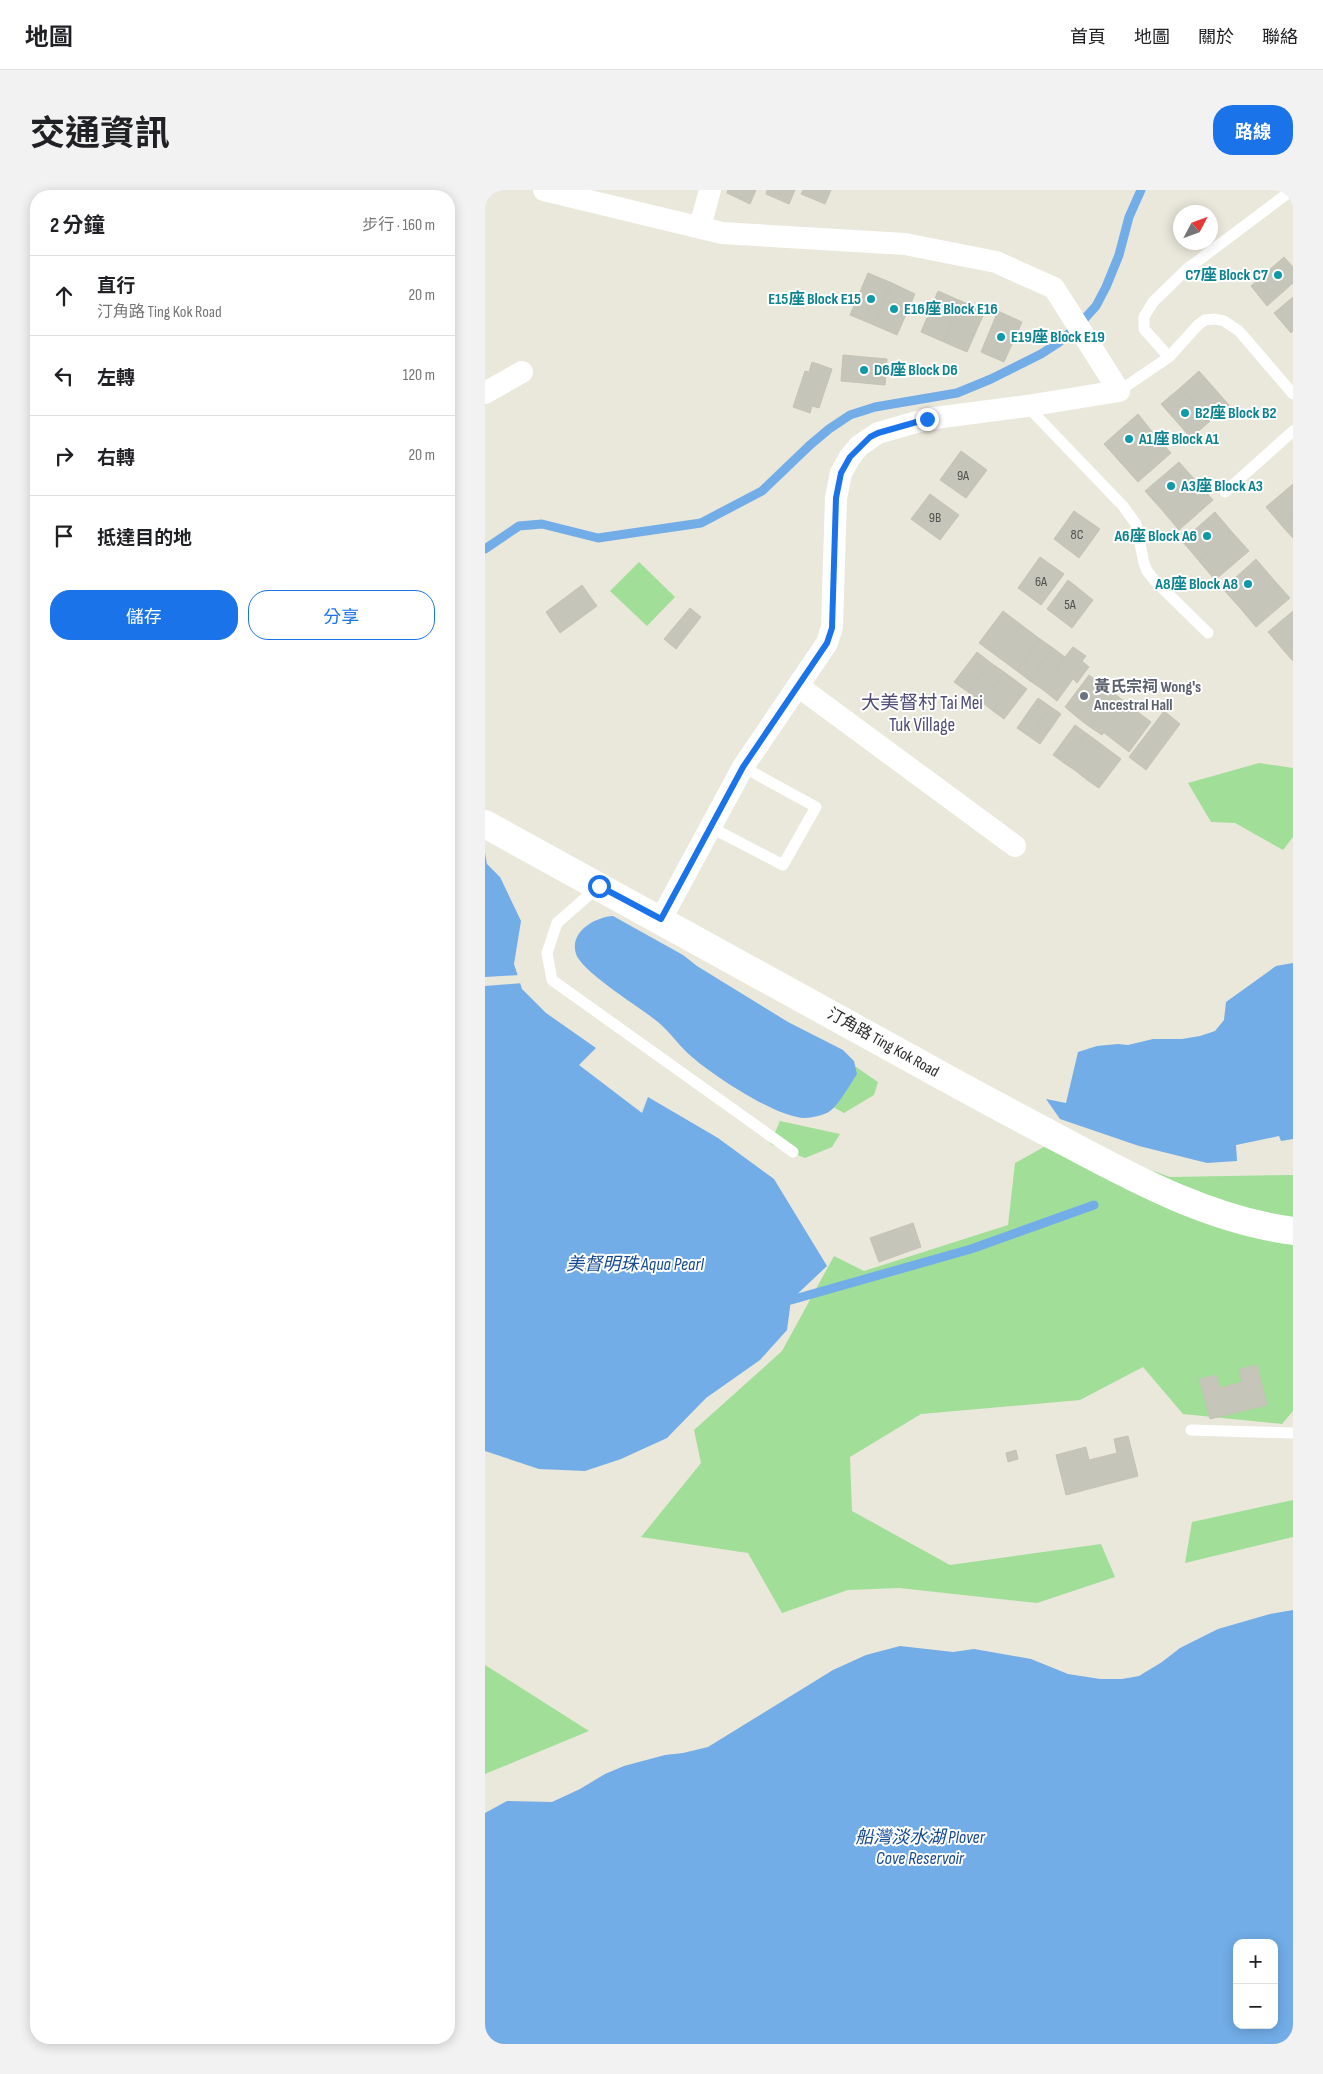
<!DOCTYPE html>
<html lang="zh-TW">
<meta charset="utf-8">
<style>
body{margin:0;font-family:"Sofia Sans Condensed","Noto Sans TC",sans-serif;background:#f2f2f2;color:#202124}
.controls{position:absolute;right:15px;bottom:15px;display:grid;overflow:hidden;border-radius:10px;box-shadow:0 2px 12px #0003}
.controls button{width:45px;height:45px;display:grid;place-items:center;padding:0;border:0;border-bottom:1px solid #e0e0e0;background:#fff;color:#202124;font:25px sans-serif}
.compass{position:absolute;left:688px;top:15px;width:45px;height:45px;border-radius:50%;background:#fff;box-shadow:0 2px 12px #0003;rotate:49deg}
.stop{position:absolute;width:15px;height:15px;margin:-11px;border:4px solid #1a73e8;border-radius:50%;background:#fff}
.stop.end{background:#1a73e8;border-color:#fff;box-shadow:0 1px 5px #0008}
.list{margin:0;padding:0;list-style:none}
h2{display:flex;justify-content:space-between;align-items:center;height:65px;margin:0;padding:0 20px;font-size:21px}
h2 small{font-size:16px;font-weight:400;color:#757577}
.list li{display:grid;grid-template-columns:32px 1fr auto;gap:15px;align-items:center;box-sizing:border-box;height:80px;padding:0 20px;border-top:1px solid #e0e0e0}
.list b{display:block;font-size:19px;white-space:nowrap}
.list p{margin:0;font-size:16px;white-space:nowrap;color:#757577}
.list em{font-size:16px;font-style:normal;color:#757577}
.actions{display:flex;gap:10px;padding:15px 20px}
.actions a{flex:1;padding:11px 0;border:1px solid #1a73e8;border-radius:20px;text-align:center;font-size:18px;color:#1a73e8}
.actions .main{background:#1a73e8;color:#fff}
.icon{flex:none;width:28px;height:28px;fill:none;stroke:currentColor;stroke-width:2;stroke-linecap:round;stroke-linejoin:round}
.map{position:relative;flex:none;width:808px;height:1854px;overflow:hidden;border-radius:20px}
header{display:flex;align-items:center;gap:30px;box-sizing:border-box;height:70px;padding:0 25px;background:#fff;border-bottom:1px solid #e0e0e0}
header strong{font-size:24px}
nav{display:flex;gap:28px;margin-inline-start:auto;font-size:18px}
.intro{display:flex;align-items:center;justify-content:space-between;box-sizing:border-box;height:120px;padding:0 30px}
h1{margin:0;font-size:35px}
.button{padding:12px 22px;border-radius:20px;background:#1a73e8;color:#fff;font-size:18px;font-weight:700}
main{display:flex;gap:30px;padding:0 30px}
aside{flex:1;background:#fff;border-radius:20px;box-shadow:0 2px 12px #0003}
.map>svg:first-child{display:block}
.green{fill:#a1df99}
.water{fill:#72ade8;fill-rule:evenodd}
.pier{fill:#eae7db}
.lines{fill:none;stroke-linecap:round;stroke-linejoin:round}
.stream{stroke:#72ade8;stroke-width:9}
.building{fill:#c6c5ba;stroke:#c5c3b5}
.service{stroke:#fff;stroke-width:11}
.minor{stroke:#fff;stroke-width:22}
.tertiary{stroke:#fff;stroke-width:28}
.route{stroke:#1a73e8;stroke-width:6}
.culture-dot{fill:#0f9aa8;stroke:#fff;stroke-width:2}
.worship-dot{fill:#6b7280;stroke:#fff;stroke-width:2}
.labels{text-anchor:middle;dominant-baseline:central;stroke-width:4;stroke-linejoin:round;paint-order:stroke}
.number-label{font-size:14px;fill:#50504d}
.culture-label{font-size:16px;font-weight:bold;fill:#0d838f;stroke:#fff;text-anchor:start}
.worship-label{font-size:16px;font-weight:bold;fill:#5b616d;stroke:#fff;text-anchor:start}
.street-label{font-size:16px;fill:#292929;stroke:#fff}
.water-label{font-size:18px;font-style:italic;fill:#134892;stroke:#fff}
.quarter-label{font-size:19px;fill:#4e4b77;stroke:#fff}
</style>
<header>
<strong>地圖</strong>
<nav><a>首頁</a><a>地圖</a><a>關於</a><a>聯絡</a></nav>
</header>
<div class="intro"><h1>交通資訊</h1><a class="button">路線</a></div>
<main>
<aside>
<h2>2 分鐘<small>步行 · 160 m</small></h2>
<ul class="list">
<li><svg class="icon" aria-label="ahead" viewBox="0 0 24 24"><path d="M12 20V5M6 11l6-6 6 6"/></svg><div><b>直行</b><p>汀角路 Ting Kok Road</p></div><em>20 m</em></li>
<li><svg class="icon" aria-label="left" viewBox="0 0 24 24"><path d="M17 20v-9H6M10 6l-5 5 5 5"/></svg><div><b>左轉</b></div><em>120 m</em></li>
<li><svg class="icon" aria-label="right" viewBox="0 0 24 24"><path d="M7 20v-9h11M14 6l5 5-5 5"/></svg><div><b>右轉</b></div><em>20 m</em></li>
<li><svg class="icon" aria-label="arrive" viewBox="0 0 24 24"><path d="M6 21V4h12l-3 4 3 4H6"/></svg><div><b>抵達目的地</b></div></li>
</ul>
<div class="actions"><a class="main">儲存</a><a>分享</a></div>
</aside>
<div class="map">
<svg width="808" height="1854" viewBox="0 0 808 1854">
<rect width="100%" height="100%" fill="#eae7db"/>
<!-- green -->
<g class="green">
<polygon points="154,372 190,407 162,436 125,401"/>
<polygon points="774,573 808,578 808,647 798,660 750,633 726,632 703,593"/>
<polygon points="352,864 393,892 389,905 359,923 335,910"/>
<polygon points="295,931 355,944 347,957 320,968 285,954"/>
<polygon points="575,948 685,987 808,985 808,1221 797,1234 698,1224 658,1177 595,1210 436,1224 365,1267 367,1321 465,1375 616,1354 630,1387 552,1413 414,1398 363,1400 297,1423 263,1363 156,1347 216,1273 209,1240 297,1161 349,1066 379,1081 523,1035 530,973"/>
<polygon points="808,1310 808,1347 700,1373 707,1332"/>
<polygon points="0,1475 104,1541 0,1584"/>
</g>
<!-- water -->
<g class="water">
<polygon points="0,663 2,674 15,687 36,731 29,774 37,799 61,823 111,858 94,875 157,923 163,907 233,948 289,989 342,1076 306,1110 302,1140 275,1170 221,1208 182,1248 136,1269 100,1281 54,1279 0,1261"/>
<path d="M128,726L198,765L212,776L303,832L358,860L369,871L372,884C367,892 352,917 345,921C340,925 326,928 320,928C292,928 229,886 207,867C195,857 185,842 173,832C156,818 97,782 91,764C84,742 110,727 128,726Z"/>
<polygon points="808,773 808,949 796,951 794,946 751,955 752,971 722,973 654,956 575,929 561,909 581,913 593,862 612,856 633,854 643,855 668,849 697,849 715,846 730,841 739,830 741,812 791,776"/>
<path d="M808,1420V1854H0V1623L22,1611L67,1612L95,1599L120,1584L139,1576L180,1565L198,1563L223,1557L348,1480L381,1465L415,1456L468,1462L489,1459L546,1469L583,1484L615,1489H637L654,1486L677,1472L695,1458L733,1439L785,1424ZM752,1753H789V1835H752Z"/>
</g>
<!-- pier -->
<polygon class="pier" points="35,785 38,793 0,796 0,787"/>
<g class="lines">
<!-- stream -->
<g class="stream">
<polyline points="0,359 34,336 57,334 113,348 216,333 277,301 325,255 344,239 365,225 390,217 472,203 506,189 556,164 573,153 593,136 611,116 621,97 634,65 644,27 656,0"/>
<polyline points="306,1110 486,1059 609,1015"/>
</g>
</g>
<!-- building -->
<g class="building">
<polygon points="243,0 271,0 265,14 242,3"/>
<polygon points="282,0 310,0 304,14 281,4"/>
<polygon points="318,0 346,0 340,14 316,4"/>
<polygon points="799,67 808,77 808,93 782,116 766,96"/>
<polygon points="383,83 407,93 389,135 365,125"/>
<polygon points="407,93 430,104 412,145 389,135"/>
<polygon points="453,101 476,111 459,152 436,142"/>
<polygon points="808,107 808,141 806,143 789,123"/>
<polygon points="476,111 500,121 482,162 459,152"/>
<polygon points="513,121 537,132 519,172 496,162"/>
<polygon points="358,165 402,169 400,195 356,191"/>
<polygon points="327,172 347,179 334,218 327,216 325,223 308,217 320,181 324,182"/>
<polygon points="714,181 744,215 725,231 695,198"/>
<polygon points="695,198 725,231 706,248 676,214"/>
<polygon points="653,224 669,244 636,273 619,254"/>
<polygon points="669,244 686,263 653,292 636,273"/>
<polygon points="476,261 502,280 481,308 455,290"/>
<polygon points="694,272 711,291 677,320 660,301"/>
<polygon points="711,291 728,310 694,340 677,320"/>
<polygon points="808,294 808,327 797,336 781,317"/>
<polygon points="445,304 474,325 455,350 426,329"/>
<polygon points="589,321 615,339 594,368 569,349"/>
<polygon points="730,322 747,342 714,371 697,351"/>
<polygon points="808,327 808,348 797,336"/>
<polygon points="747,342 764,361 730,390 714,371"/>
<polygon points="555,367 579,384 556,415 533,398"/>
<polygon points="771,369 788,389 755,418 738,399"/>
<polygon points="788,389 805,408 771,437 755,418"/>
<polygon points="583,390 608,410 587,438 562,419"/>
<polygon points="97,395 112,416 75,443 61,422"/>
<polygon points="205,418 216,427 191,459 179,449"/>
<polygon points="518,421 555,449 532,481 494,453"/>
<polygon points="808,421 808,455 800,462 783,442"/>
<polygon points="555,449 568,458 545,491 532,481"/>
<polygon points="808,455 808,471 800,462"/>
<polygon points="588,457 601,466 597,471 604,477 600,482 580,467"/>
<polygon points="568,458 580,467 557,499 545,491"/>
<polygon points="492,462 506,473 483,502 469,492"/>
<polygon points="580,467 600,482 592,493 588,489 572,511 557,499"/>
<polygon points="506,473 519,482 497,512 483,502"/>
<polygon points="519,482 530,490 508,521 497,512"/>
<polygon points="604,485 618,496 593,528 580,517"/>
<polygon points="530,490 542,499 519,529 508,521"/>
<polygon points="618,496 630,504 605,537 593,528"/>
<polygon points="630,504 641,513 617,545 605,537"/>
<polygon points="553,508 566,517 545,547 532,538"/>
<polygon points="641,513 666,532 644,562 618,542"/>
<polygon points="566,517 576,524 555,554 545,547"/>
<polygon points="679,521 695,534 661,580 644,567"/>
<polygon points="590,535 601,543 579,573 568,565"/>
<polygon points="601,543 612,551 591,581 579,573"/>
<polygon points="612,551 624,560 602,590 591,581"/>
<polygon points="624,560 636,569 614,598 602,590"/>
<polygon points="428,1033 436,1057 394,1072 385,1048"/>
<polygon points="772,1175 782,1215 725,1229 714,1189 731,1185 735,1198 757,1192 754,1179"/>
<polygon points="643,1246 653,1286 581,1305 571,1265 601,1257 604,1270 632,1263 629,1249"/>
<polygon points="531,1260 533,1269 523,1272 521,1263"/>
</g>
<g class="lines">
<!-- service -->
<g class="service">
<polyline points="684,167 659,139 659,127 668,112 702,79 807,0"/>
<polyline points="634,201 684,167 713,135 720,130 730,129 739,131 754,141 808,204"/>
<polyline points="542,216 638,316 651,334 659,373 662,381 670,391 723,443"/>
<polyline points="740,302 808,241"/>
<polyline points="225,637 298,675 331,617 258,577"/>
<polyline points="114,696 72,733 62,763 67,790 308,962"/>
<polyline points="706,1240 808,1243"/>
</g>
<!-- minor -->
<g class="minor">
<polyline points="59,0 237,43 420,54 511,72 569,98 634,201 542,216 442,229 393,243 374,256 365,267 356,283 351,308 347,437 342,453 258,577 176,729"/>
<polyline points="215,37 225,0"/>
<polyline points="0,203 37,182"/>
<polyline points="313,496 530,656"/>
</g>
<!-- tertiary -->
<path class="tertiary" d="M0,634C144,712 288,792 432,872C482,900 533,927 584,954C655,992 727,1030 808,1041"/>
</g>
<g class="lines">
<!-- route -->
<polyline class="route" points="114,696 176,729 258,577 342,453 347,438 351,308 356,283 365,267 385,247 393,243 442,229"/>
</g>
<!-- markers -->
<g class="culture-dot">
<circle cx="793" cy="85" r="5"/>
<circle cx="386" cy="109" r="5"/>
<circle cx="409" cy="119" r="5"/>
<circle cx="516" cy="147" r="5"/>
<circle cx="379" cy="180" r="5"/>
<circle cx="700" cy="223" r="5"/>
<circle cx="644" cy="249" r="5"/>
<circle cx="686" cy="296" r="5"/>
<circle cx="722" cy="346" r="5"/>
<circle cx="763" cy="394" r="5"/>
</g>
<circle class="worship-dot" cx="599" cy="506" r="5"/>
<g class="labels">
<!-- number labels -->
<g class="number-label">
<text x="478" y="285">9A</text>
<text x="450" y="327">9B</text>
<text x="592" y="344">8C</text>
<text x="556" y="391">6A</text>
<text x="585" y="414">5A</text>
</g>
<!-- culture labels -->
<g class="culture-label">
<text x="783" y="85" text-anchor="end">C7座 Block C7</text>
<text x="376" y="109" text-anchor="end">E15座 Block E15</text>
<text x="419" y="119">E16座 Block E16</text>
<text x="526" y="147">E19座 Block E19</text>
<text x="389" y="180">D6座 Block D6</text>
<text x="710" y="223">B2座 Block B2</text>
<text x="654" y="249">A1座 Block A1</text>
<text x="696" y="296">A3座 Block A3</text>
<text x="712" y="346" text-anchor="end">A6座 Block A6</text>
<text x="753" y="394" text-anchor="end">A8座 Block A8</text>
</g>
<!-- worship labels -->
<g class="worship-label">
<text x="609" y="497">黃氏宗祠 Wong's<tspan x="609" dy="18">Ancestral Hall</tspan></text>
</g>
<!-- street labels -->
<g class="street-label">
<text transform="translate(398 853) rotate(29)">汀角路 Ting Kok Road</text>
</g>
<!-- water labels -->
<g class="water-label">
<text x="150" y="1074">美督明珠 Aqua Pearl</text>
<text x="435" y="1647">船灣淡水湖 Plover<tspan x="435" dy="21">Cove Reservoir</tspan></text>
</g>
<!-- quarter labels -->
<g class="quarter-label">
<text x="437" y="513">大美督村 Tai Mei<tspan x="437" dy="22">Tuk Village</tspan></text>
</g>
</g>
</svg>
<div class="controls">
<button>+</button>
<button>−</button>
</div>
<svg class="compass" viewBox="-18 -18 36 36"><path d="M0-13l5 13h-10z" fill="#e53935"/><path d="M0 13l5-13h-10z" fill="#757577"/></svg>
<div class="stop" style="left:114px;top:696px"></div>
<div class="stop end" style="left:442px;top:229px"></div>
</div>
</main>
